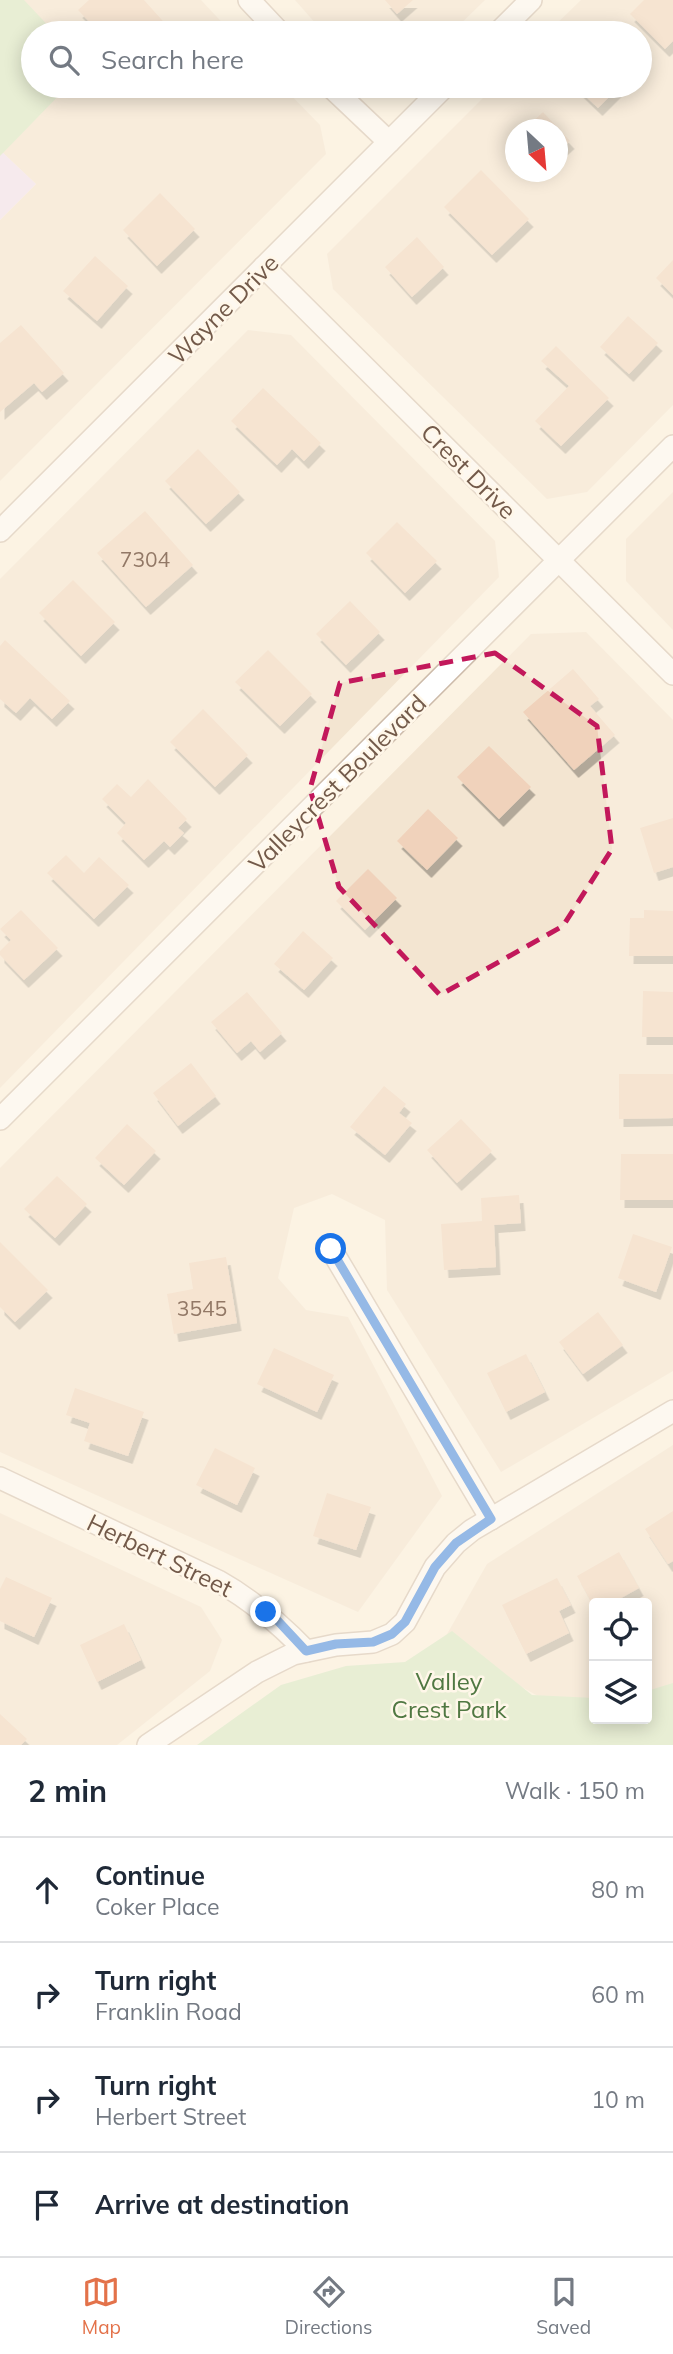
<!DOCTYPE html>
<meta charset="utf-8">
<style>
body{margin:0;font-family:Mulish,sans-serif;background:#f6f6f7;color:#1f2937}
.controls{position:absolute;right:21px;bottom:21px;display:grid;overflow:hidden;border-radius:7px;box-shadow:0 4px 18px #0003}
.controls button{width:63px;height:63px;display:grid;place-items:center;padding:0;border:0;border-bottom:2px solid #e0e1e3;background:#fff;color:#1f2937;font:35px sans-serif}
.compass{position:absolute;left:505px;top:119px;width:63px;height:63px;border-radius:50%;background:#fff;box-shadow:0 4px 18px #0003;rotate:154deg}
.stop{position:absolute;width:21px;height:21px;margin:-16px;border:5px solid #1a73e8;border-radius:50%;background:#fff}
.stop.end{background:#1a73e8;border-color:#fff;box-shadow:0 2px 7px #0008}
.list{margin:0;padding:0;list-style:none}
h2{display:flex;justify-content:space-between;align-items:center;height:91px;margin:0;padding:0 28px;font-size:30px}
h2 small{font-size:23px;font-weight:400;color:#747a83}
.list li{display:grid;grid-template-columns:46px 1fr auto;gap:21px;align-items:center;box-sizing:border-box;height:105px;padding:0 28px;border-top:2px solid #e0e1e3}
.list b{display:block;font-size:26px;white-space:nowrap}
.list p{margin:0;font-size:23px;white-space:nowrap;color:#747a83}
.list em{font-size:23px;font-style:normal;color:#747a83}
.icon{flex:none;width:38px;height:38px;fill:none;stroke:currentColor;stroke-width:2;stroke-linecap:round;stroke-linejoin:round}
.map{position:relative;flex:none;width:673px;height:1745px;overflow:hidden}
.search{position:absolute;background:#fff;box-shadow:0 4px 18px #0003;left:21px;right:21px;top:21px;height:77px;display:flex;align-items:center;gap:18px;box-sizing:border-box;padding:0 24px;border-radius:38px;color:#747a83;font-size:26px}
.sheet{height:511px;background:#fff}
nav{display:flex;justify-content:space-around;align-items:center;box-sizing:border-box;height:98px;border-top:2px solid #e0e1e3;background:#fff;font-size:19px;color:#747a83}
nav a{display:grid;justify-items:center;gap:4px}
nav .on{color:#e3724a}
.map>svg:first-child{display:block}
.residential{fill:#f3e5d1;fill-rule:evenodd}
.education{fill:#f0e0f8}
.green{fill:#d0e9c2}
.building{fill:#f0d2bb;filter:url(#shadow)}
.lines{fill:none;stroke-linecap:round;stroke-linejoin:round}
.street-casing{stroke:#cdbbaa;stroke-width:24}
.street{stroke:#fff;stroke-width:21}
.route{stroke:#1a73e8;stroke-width:9}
.marked{fill:none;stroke:#c2185b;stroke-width:5;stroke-dasharray:14 9;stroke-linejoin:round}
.labels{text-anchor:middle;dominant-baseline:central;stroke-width:5;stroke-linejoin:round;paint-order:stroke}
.number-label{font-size:21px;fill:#927866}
.street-label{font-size:24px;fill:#735a4a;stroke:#fff7e9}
.park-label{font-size:24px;fill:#507842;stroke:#fff7e9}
</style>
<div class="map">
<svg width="673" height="1745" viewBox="0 0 673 1745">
<defs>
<filter id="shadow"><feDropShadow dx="4.5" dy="8" stdDeviation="0" flood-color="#0004"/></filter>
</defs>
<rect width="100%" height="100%" fill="#fcf3e3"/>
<!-- residential -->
<g class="residential">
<polygon points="0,0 201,0 232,33 33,33 33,86 282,86 320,125 326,154 0,481 0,220 36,184 0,150"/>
<polygon points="295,0 485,0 451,33 324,33"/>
<path d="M581,0H673V405L587,492L547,499L333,289L327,254L495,86H640V33H547ZM516,130H558V172H516Z"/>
<polygon points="248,330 291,335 495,541 499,577 0,1088 0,579"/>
<polygon points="673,492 673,630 626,581 626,539"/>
<polygon points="586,632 673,720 673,1371 501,1472 387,1290 385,1220 332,1194 294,1208 278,1278 306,1310 348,1317 442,1496 358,1612 0,1452 0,1168 531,634"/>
<path d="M673,1445V1715L627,1745L442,1643L487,1564ZM594,1603H647V1719H594Z"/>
<polygon points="0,1513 201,1607 222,1640 210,1671 117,1745 0,1745"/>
</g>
<!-- education -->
<polygon class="education" points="0,150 36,184 0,220"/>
<!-- green -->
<g class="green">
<polygon points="0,0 24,0 55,33 33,33 33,86 68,86 0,156"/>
<polygon points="452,1631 532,1695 594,1698 594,1719 647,1719 647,1691 673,1683 673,1745 197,1745 281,1685 346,1666 405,1662"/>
</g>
<!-- building -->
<g class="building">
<polygon points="89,0 144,0 170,29 166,33 100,33 78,10"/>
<polygon points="385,0 413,0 397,14"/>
<polygon points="644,0 673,0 673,41 665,49 630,14"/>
<polygon points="575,86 620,86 598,108"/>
<polygon points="543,112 570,141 558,152 558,130 524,130"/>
<polygon points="481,170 529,219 492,255 444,207"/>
<polygon points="160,193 195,229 157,266 123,230"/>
<polygon points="417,237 444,267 412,297 385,267"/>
<polygon points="95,256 128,286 97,321 63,291"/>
<polygon points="673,260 673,295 656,278"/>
<polygon points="628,316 658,343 629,374 600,347"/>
<polygon points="21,325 64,373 42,392 34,383 0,412 0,343"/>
<polygon points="556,346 609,398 561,446 535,421 569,386 541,361"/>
<polygon points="263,388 321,443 304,461 292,449 277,465 231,421"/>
<polygon points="198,449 240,492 206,524 165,481"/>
<polygon points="145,511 193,565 146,607 97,553"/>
<polygon points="397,522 437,561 405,593 366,553"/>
<polygon points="73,580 115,622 81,656 39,613"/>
<polygon points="350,601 380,632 346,665 316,634"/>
<polygon points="5,640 70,701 52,719 30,698 16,713 0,699 0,646"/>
<polygon points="268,650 312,694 280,726 235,682"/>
<polygon points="573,669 599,699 590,706 615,735 574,770 523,712"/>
<polygon points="203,709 248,755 215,787 170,742"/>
<polygon points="489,746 531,787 499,819 457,777"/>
<polygon points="148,779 187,819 178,828 184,833 170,847 164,841 144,860 117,833 126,823 102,799 117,784 131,797"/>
<polygon points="428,809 458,838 427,870 397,841"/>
<polygon points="673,818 673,867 654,873 640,828"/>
<polygon points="66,855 84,873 99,857 129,885 94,919 47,873"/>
<polygon points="368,869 397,898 365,930 336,901"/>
<polygon points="21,910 58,948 24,980 0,955 0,951 11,940 0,929"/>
<polygon points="644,910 673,911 673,956 629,956 630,918 644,918"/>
<polygon points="303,931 333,958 304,990 274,964"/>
<polygon points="643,991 673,992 673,1037 642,1037"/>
<polygon points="247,992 282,1033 260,1052 251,1041 237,1053 211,1022"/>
<polygon points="191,1063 216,1096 178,1126 153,1093"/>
<polygon points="619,1074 673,1074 673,1118 619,1119"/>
<polygon points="384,1086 406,1104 399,1113 412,1123 385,1155 350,1127"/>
<polygon points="461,1119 492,1151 457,1183 427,1150"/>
<polygon points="127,1124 156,1151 124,1185 95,1158"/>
<polygon points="621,1154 673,1154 673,1200 620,1200"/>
<polygon points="57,1176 87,1204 55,1238 24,1209"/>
<polygon points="519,1195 521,1223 494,1225 496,1267 444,1270 441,1224 482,1221 481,1198"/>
<polygon points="633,1234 672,1247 656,1292 618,1278"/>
<polygon points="0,1242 48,1290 15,1322 0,1307"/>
<polygon points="226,1257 237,1323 174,1334 167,1294 193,1289 189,1263"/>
<polygon points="598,1312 623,1345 583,1374 559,1342"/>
<polygon points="274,1348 334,1375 317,1412 257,1384"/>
<polygon points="526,1354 545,1392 506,1412 487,1373"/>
<polygon points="75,1388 144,1412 128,1456 84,1441 90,1423 66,1415"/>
<polygon points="215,1448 255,1468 237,1505 196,1485"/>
<polygon points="327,1493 371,1507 356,1550 313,1536"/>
<polygon points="673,1511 673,1561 668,1564 645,1529"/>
<polygon points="619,1552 639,1588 612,1603 594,1603 594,1607 577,1576"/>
<polygon points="6,1577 52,1598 34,1637 0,1621 0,1589"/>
<polygon points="557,1578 571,1605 559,1611 569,1633 526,1654 502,1605"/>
<polygon points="124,1624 141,1660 97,1682 80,1645"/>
<polygon points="0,1714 27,1739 21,1745 0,1745"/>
</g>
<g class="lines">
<defs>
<g id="street">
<polyline points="249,0 280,33"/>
<polyline points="498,33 531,0"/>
<polyline points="330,86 389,142"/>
<polyline points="264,267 673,674"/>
<polyline points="0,531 445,86"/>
<polyline points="0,1119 673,446"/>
<polyline points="331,1249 491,1519"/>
<path d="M0,1478L218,1581C252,1600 279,1623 306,1651"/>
<polyline points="148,1745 257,1672 293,1654 336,1645 373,1642 392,1634 405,1622 435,1567 456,1543 472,1530 673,1411"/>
</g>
</defs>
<!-- street casing -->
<use href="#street" class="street-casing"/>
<!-- street -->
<use href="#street" class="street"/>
</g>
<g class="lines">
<!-- route -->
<polyline class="route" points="266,1612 278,1621 306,1651 336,1644 373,1642 392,1634 405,1622 435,1567 456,1543 491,1519 331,1249"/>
</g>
<!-- marked area -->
<path d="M0 0H673V1745H0ZM495,653L597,726L612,849L563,926L440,995L339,887L310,789L340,683Z" fill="#fcf3e3" fill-opacity=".55" fill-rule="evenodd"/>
<path class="marked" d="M495,653L597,726L612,849L563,926L440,995L339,887L310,789L340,683Z"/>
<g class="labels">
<!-- number labels -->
<g class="number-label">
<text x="145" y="559">7304</text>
<text x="202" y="1308">3545</text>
</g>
<!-- street labels -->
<g class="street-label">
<text transform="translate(223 309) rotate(-45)">Wayne Drive</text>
<text transform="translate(469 471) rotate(45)">Crest Drive</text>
<text transform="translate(337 783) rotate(-45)">Valleycrest Boulevard</text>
<text transform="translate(160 1555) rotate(26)">Herbert Street</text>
</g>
<!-- park labels -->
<g class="park-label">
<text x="449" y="1681">Valley<tspan x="449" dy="28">Crest Park</tspan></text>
</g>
</g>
</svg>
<div class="controls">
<button><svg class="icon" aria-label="locate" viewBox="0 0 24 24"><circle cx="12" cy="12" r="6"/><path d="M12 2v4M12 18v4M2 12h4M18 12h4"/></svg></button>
<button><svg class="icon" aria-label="layers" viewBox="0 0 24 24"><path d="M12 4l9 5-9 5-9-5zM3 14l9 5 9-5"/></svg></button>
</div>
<svg class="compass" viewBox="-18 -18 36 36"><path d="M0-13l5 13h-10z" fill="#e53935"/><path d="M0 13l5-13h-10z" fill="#747a83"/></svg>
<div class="stop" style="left:331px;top:1249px"></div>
<div class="stop end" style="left:266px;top:1612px"></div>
<div class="search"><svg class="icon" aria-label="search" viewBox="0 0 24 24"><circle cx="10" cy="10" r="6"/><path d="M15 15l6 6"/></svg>Search here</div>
</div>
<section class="sheet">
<h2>2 min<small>Walk · 150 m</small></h2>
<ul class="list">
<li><svg class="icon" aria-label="ahead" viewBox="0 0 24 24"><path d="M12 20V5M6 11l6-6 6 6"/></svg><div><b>Continue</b><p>Coker Place</p></div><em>80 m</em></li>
<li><svg class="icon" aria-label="right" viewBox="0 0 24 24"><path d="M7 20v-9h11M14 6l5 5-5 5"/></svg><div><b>Turn right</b><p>Franklin Road</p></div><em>60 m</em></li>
<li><svg class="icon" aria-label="right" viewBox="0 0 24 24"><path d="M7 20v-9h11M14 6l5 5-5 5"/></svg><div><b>Turn right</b><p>Herbert Street</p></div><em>10 m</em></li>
<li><svg class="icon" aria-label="arrive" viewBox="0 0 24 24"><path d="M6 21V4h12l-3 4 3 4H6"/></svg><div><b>Arrive at destination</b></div></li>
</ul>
</section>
<nav>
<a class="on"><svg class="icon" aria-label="map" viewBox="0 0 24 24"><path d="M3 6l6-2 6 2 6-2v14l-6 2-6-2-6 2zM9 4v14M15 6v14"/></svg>Map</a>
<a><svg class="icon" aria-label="directions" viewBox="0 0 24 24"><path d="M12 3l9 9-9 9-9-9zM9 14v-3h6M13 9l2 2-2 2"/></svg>Directions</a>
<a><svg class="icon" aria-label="saved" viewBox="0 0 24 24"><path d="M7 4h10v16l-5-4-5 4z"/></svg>Saved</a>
</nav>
